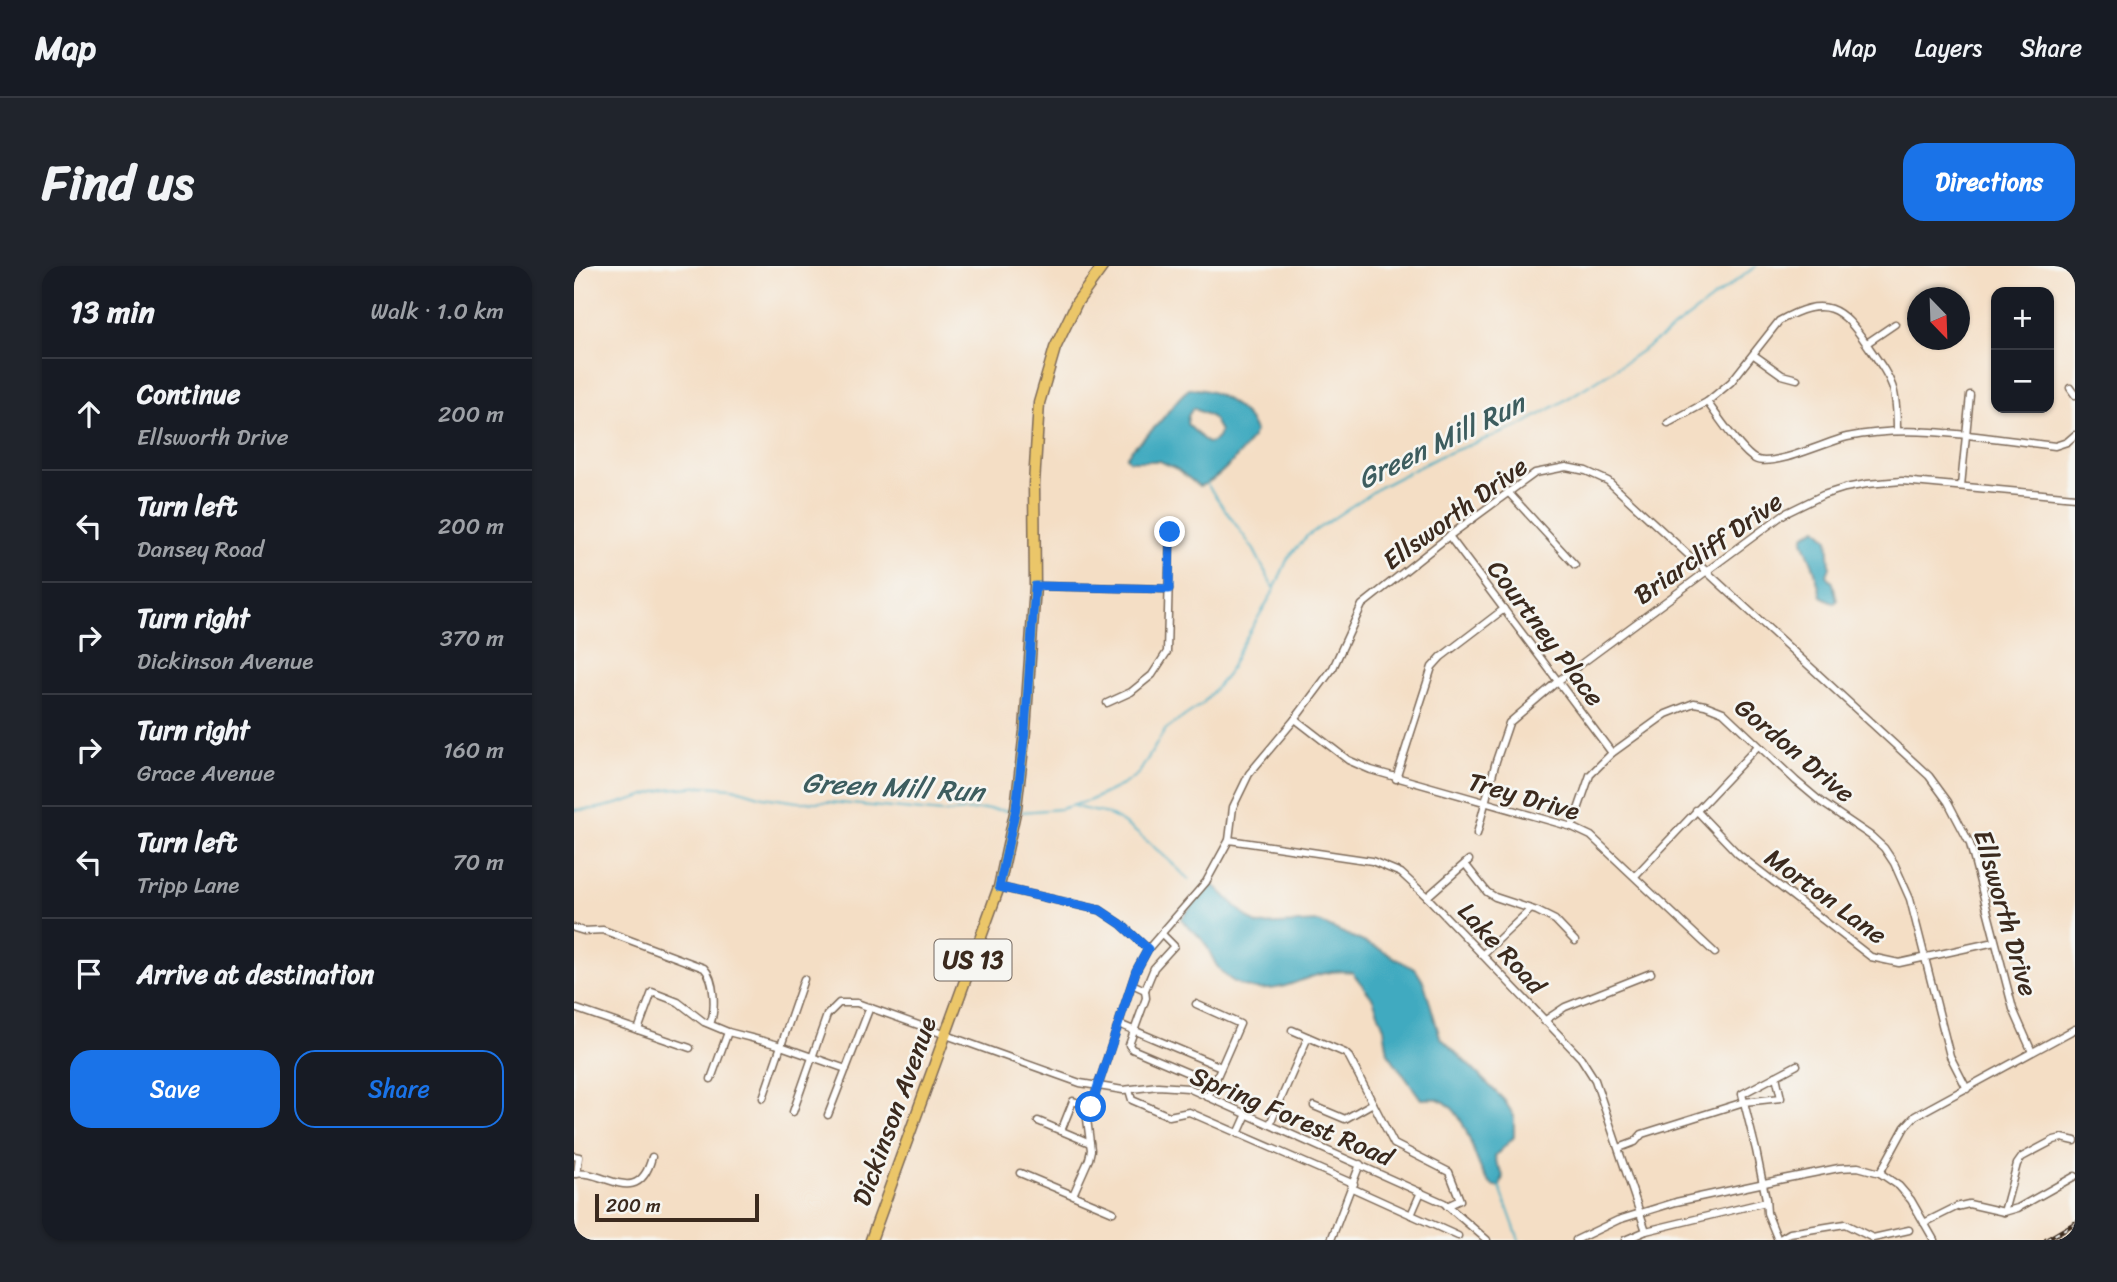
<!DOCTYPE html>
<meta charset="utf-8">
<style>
body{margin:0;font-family:Sriracha,sans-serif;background:#20242c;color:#f1f3f6}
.controls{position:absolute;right:21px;top:21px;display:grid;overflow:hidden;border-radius:14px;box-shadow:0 2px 5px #0004}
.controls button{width:63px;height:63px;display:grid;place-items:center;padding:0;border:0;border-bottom:2px solid #363941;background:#171b24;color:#f1f3f6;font:35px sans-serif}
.compass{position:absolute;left:1333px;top:21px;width:63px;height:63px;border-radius:50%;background:#171b24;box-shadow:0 2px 5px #0004;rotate:157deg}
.scale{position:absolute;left:21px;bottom:18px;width:164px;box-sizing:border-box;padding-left:7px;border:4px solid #3b2a1e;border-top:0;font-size:19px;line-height:24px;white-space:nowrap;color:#3b2a1e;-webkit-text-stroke:5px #f6f6f2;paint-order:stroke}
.stop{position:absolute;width:21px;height:21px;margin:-16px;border:5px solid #1a73e8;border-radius:50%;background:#fff}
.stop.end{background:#1a73e8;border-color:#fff;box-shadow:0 2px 7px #0008}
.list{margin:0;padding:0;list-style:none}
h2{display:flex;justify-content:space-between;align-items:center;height:91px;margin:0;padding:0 28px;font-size:30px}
h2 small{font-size:23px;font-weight:400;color:#9ea1a6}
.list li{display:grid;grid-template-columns:46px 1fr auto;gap:21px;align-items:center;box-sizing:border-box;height:112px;padding:0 28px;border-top:2px solid #363941}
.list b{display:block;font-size:26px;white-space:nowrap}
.list p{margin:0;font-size:23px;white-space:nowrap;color:#9ea1a6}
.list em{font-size:23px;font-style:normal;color:#9ea1a6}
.actions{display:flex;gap:14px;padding:21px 28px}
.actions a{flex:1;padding:16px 0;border:2px solid #1a73e8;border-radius:21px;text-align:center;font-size:24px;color:#1a73e8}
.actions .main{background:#1a73e8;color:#fff}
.icon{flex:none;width:38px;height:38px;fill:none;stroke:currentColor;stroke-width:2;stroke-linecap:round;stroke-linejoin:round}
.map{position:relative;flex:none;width:1501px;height:974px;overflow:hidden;border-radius:21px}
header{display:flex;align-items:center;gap:42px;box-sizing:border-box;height:98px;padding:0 35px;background:#171b24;border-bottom:2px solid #363941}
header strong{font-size:33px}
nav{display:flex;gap:38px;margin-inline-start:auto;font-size:24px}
.intro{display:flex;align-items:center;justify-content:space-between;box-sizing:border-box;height:168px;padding:0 42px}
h1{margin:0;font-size:49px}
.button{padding:18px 32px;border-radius:21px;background:#1a73e8;color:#fff;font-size:24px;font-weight:700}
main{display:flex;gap:42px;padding:0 42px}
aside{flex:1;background:#171b24;border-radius:21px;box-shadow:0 2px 5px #0004}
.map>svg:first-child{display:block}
.water{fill:#40aac0;stroke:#3e6a6f;stroke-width:2;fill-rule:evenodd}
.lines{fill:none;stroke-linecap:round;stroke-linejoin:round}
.stream{stroke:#40aac0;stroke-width:2}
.street-casing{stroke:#7c6958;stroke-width:9}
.primary-casing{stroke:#7c6958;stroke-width:13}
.street{stroke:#fff;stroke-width:6}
.primary{stroke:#ebc669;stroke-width:10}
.rail-casing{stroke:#3b2a1e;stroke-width:4.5}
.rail{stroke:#f6f6f2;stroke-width:2;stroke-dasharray:5;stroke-linecap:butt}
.route{stroke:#1a73e8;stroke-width:9}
.labels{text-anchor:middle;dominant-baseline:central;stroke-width:5;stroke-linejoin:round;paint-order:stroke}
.shield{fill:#f6f6f2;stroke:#73675e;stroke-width:2}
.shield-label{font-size:24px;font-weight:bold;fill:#3b2a1e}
.street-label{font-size:26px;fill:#3b2a1e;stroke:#f6f6f2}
.water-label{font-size:28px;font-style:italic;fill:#3d5d5f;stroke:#f6f6f2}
</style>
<header>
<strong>Map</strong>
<nav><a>Map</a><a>Layers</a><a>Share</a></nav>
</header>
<div class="intro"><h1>Find us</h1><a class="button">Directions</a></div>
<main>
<aside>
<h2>13 min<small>Walk · 1.0 km</small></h2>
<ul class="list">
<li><svg class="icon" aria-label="ahead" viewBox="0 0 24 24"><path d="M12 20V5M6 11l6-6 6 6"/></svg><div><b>Continue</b><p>Ellsworth Drive</p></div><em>200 m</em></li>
<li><svg class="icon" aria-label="left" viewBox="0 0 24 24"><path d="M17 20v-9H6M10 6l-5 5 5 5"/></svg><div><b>Turn left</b><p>Dansey Road</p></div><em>200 m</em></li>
<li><svg class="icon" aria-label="right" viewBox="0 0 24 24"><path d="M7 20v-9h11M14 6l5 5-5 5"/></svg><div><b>Turn right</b><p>Dickinson Avenue</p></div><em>370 m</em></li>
<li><svg class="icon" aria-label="right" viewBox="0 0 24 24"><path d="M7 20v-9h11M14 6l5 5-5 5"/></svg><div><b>Turn right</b><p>Grace Avenue</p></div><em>160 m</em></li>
<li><svg class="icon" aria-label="left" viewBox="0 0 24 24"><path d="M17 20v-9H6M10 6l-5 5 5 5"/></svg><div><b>Turn left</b><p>Tripp Lane</p></div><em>70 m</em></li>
<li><svg class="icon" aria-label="arrive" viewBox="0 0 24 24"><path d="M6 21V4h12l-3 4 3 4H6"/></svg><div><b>Arrive at destination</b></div></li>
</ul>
<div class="actions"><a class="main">Save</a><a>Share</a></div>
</aside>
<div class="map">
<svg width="1501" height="974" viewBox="0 0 1501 974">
<rect width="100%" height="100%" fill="#f6f6f2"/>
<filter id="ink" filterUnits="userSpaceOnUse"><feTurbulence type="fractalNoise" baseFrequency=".0143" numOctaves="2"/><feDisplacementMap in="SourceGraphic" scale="14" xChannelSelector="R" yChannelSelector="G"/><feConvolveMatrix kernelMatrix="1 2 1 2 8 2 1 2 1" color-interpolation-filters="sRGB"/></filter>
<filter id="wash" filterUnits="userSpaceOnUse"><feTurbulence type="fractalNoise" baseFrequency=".00686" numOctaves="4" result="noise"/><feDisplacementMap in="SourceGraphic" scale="28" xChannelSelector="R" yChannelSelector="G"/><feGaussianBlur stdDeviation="1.57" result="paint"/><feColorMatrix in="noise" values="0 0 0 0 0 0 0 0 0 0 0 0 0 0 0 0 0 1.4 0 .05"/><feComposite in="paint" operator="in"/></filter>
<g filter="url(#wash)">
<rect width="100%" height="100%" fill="#f4dec5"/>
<!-- water -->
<g class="water">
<path d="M615,123C640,121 672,142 681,165C676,180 641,217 625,220L603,203L586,195H556L552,191C559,179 571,172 580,162C593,150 601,133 615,123ZM619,142L638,151L646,165C645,173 641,176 633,177L613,158L614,150Z"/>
<polygon points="1243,262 1254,273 1256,301 1253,309 1259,317 1263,335 1260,337 1247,330 1240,302 1229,275 1231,268"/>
<path d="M637,619L642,621L673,651L684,659L745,656L805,683L842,704L850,717L866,771L930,834L940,850V871L921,890C922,904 934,904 926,920L921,921C897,907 899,845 864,833C859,832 851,833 847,833L814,787L810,762L799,733L778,706C757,703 739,710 720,717C691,728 662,726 643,700C638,692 635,683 630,676C624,667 613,662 607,653L629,625Z"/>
</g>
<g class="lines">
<!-- stream -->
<g class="stream">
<polyline points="632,217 680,284 699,321"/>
<path d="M500,540C511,544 522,545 533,548C553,555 599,597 615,614"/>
<polyline points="0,544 21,543 43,538 92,523 131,520 159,522 189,531 224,536 256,536 369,547 415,543 437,545"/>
<polyline points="446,546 486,543 517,534 550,518 565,507 591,464 628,438 653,409 666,382 698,328 714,292 733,270 806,221 866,190 946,160 983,139 1038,105 1089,70 1182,0"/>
<polyline points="925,919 945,974"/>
</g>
</g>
</g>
<g filter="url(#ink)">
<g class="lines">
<defs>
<g id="street">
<polyline points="1293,77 1321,58"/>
<polyline points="1180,89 1208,109 1223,113"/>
<polyline points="1496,122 1501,129"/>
<path d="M1133,136C1143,149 1168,187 1181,193C1198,202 1252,176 1273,171C1340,157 1413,172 1481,180L1493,176L1501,169"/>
<path d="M1094,157L1133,136L1157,116L1205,55C1251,29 1267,40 1294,80C1319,116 1323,120 1323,165"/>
<polyline points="1387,220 1396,129"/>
<polyline points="934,226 1001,299"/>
<polyline points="875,270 1038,487"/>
<polyline points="461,320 595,323"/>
<polyline points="533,437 557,426 578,409 593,386 596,266"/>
<polyline points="721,453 774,494 797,504 998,561 1017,570 1141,687"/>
<polyline points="822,513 858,401 867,391 930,343"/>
<polyline points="1122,544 1164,588 1297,691 1325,697 1421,676"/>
<polyline points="998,561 1016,509 1038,487 1092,448 1120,437 1131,439 1149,446 1222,515 1247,536 1297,570 1310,582 1320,597 1336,633 1376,790 1393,823"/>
<polyline points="903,568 922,495 935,457 984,415 1210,248 1249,229 1271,222 1293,218 1328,215 1501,231"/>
<polyline points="655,574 798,595 827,607 853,631 1007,792 1021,814 1072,965"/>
<polyline points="891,598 913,626 921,631 963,645 981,654 1001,675"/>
<polyline points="1061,610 1184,480"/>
<polyline points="425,621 526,644 547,658 574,683"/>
<polyline points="853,631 895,594"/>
<path d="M0,662L10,665L29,664L130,702C141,713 142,744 136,758"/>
<polyline points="908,689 957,643"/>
<polyline points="558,718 571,724 580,702 600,680 588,668"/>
<polyline points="571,724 572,732 555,779 558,783 640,818"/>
<polyline points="622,738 666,758 634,831"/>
<polyline points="0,742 116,782"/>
<polyline points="970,755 991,741 1077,707"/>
<polyline points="545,758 647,801"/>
<polyline points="64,764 78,726 104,736 130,756 154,766 201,778 272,803"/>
<polyline points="718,764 771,787 775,791 820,878 875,906 886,934 873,940"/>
<polyline points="137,813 154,766"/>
<polyline points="555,824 558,834 595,850 615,846 780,918"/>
<polyline points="189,832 230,713"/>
<polyline points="740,840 771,853 799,837"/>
<polyline points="219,846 253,749 265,737 283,737 506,817 549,824 584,820 614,822 870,937 913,974"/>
<polyline points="254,849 296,741"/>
<polyline points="464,855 516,877"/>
<polyline points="696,858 734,771"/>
<polyline points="487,865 499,835 517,841"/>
<polyline points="664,868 673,848"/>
<polyline points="1045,882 1061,876 1068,868 1170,836 1207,832 1202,810"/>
<polyline points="0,890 5,891 3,908"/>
<polyline points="446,907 539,946"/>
<polyline points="1306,907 1331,861 1341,850 1501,763"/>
<path d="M0,908C29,902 64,944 78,891"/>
<polyline points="778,922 884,970"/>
<polyline points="499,929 515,893 517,884 513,853 562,705 574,683 632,616 655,574 659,541 675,508 721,453 759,402 788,339 875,270 961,207 992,201 1012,205 1034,215 1355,510 1374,536 1396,578 1439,743 1458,786"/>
<polyline points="1430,946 1443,898 1448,891 1480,874 1488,872 1501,875"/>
<polyline points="837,949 847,926"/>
<polyline points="1350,957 1382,941 1395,938 1430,946 1444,942 1501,910"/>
<polyline points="757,974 786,898"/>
<polyline points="1002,974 1044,954 1102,936 1209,913 1265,902 1284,901 1306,907 1325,920 1337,934 1360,974"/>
<polyline points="1051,974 1072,965 1192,936"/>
<polyline points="1204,974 1193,947 1192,933 1182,884 1168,828 1223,799"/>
<polyline points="1204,974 1216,967 1271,958 1299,972 1335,964"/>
</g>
<polyline id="primary" points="297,974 425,621 442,542 451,465 461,320 460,218 465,137 481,82 503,36 529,0"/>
</defs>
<!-- street casing -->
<use href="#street" class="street-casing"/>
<!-- primary casing -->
<use href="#primary" class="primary-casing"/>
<!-- street -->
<use href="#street" class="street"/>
<!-- primary -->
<use href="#primary" class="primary"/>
<defs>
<polyline id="rail" points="1472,974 1501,957"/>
</defs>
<!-- rail casing -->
<use href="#rail" class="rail-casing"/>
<!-- rail -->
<use href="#rail" class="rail"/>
</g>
</g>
<g class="lines" filter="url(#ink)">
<!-- route -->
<polyline class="route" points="517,841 562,705 574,683 547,658 526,644 425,621 442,542 451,465 461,320 595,323 596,266"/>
</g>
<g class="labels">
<!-- shield labels -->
<rect class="shield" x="360.5" y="673.5" width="77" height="41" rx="5"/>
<g class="shield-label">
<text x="399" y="694">US 13</text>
</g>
<!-- street labels -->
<g class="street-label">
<text transform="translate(881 247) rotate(-36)">Ellsworth Drive</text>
<text transform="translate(1134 282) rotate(-35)">Briarcliff Drive</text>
<text transform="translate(972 367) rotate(53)">Courtney Place</text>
<text transform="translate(1221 484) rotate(40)">Gordon Drive</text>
<text transform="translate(950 530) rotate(16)">Trey Drive</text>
<text transform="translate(1252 630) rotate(36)">Morton Lane</text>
<text transform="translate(1432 647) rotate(74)">Ellsworth Drive</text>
<text transform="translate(928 682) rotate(47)">Lake Road</text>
<text transform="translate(320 845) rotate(-70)">Dickinson Avenue</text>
<text transform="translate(718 850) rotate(23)">Spring Forest Road</text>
</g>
<!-- water labels -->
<g class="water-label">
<text transform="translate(867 175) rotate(-26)">Green Mill Run</text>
<text transform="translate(319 521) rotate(3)">Green Mill Run</text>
</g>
</g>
</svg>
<div class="controls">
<button>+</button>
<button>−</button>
</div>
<svg class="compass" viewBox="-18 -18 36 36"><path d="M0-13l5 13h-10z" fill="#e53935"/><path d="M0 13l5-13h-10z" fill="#9ea1a6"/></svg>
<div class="scale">200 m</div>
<div class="stop" style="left:517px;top:841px"></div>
<div class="stop end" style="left:596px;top:266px"></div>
</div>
</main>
